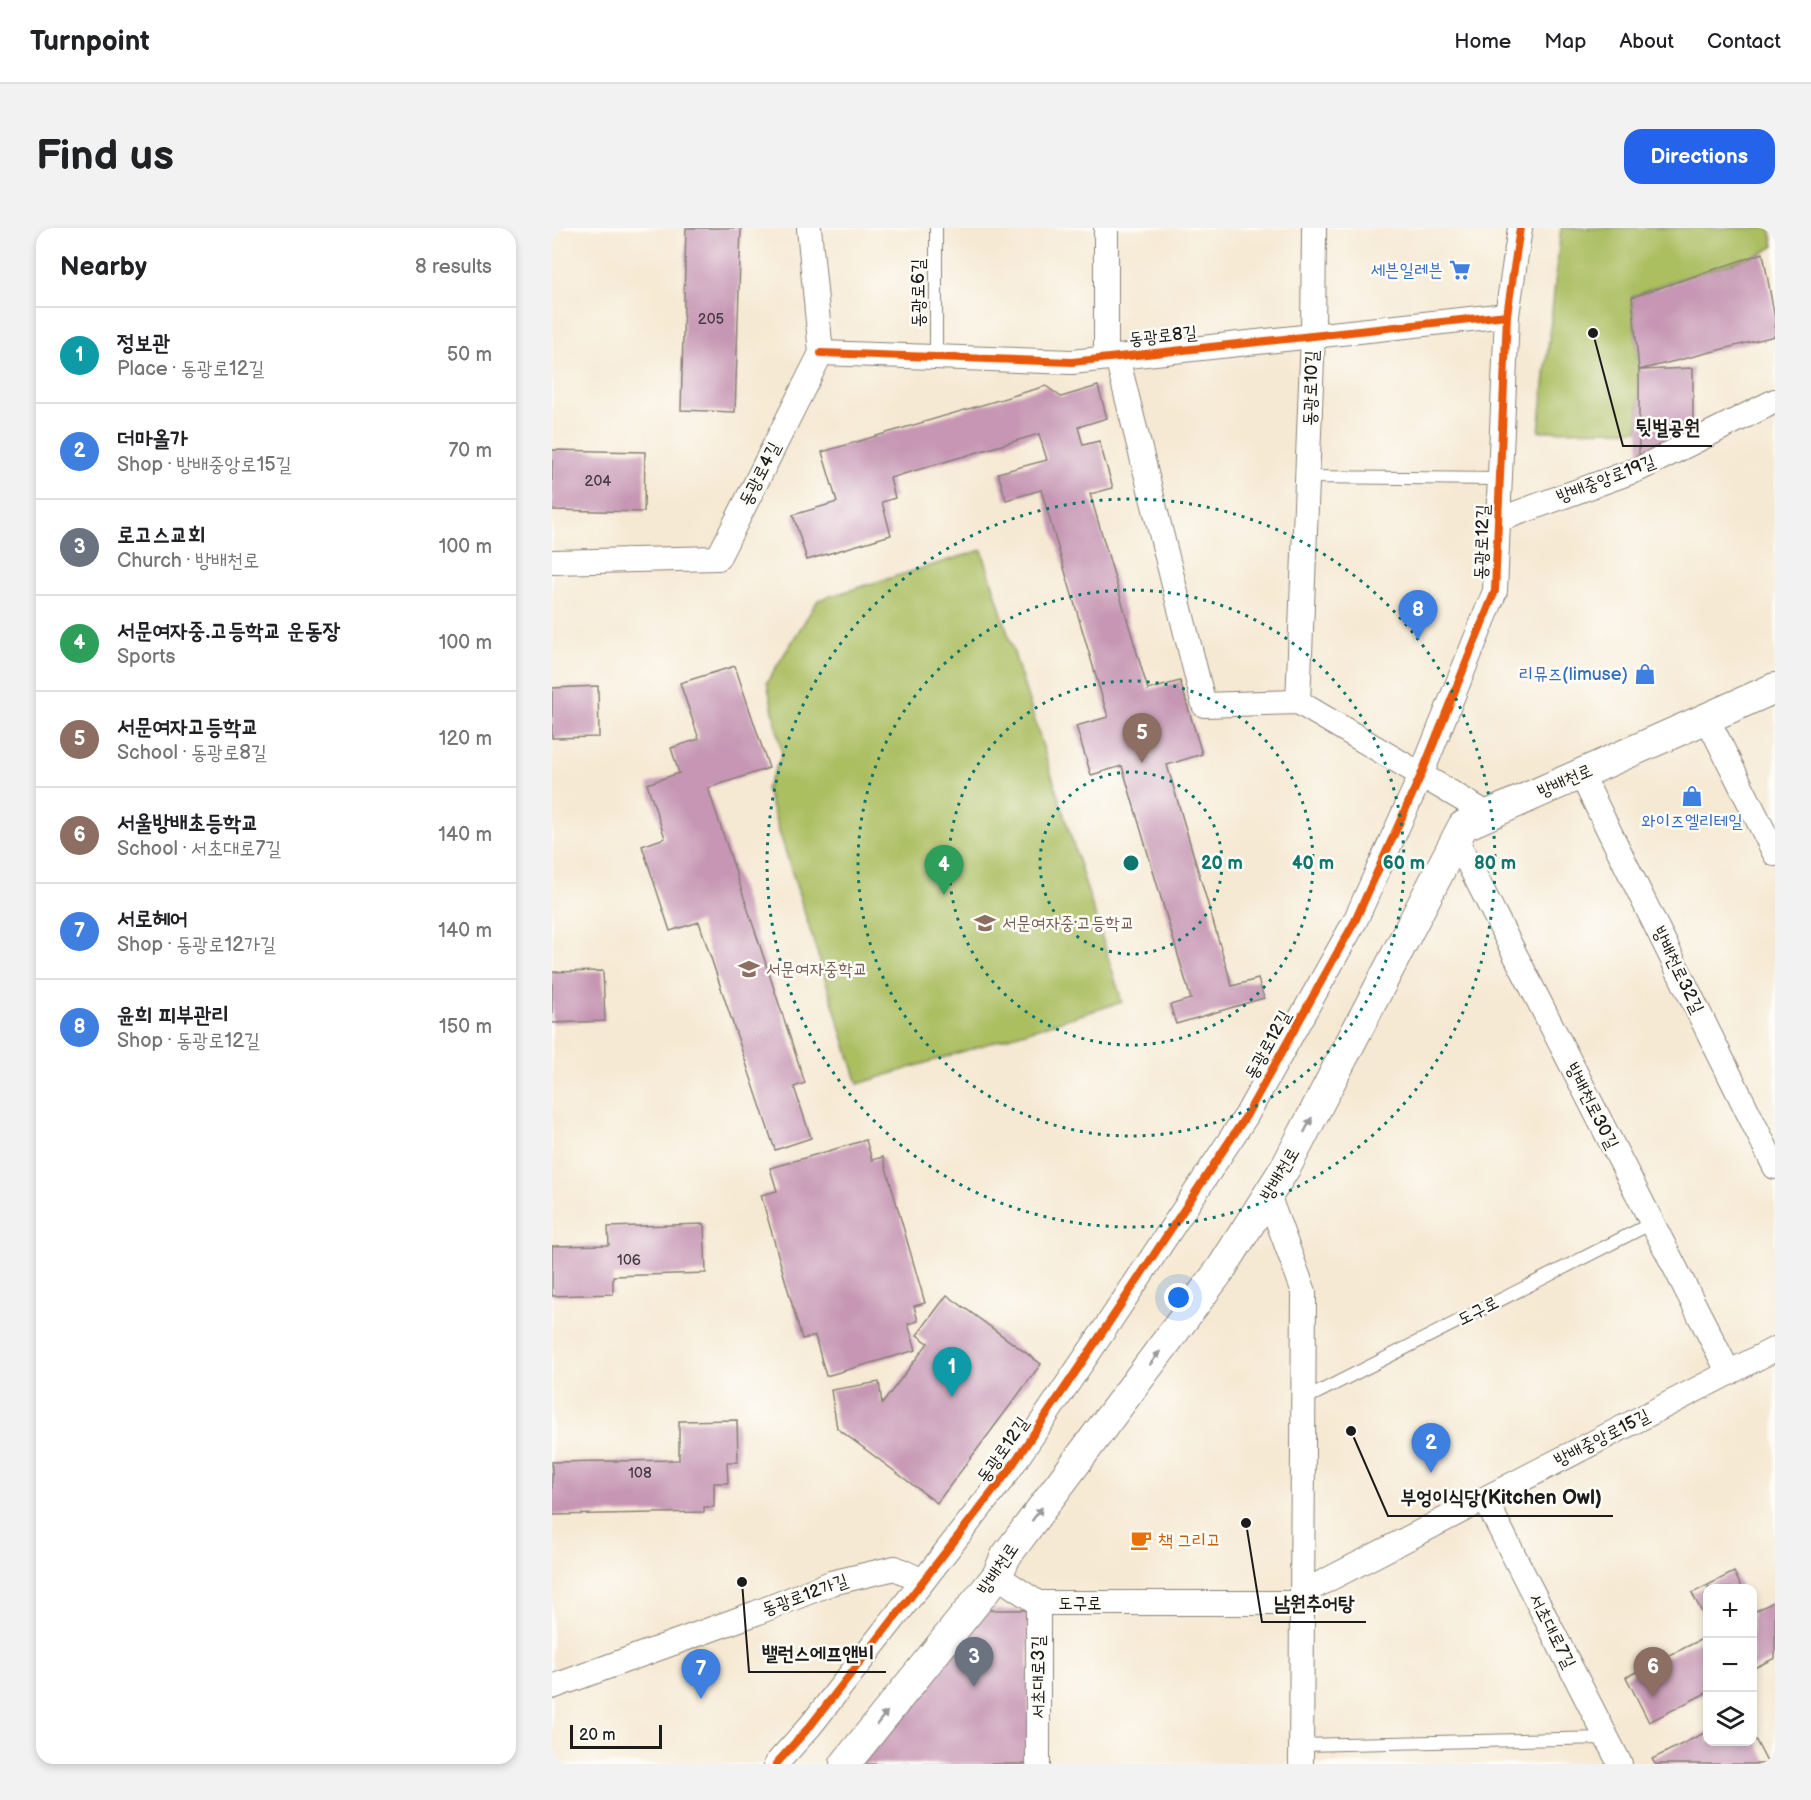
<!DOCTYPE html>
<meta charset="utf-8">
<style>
body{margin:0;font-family:"Balsamiq Sans","Poor Story",sans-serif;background:#f2f2f2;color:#202124}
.controls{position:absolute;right:18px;bottom:18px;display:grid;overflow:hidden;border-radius:12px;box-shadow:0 3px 9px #0003}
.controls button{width:54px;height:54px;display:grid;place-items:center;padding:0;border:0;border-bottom:2px solid #e0e0e0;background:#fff;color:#202124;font:30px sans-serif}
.scale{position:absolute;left:18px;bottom:15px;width:92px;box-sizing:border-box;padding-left:6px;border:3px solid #1c1c1c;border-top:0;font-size:16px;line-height:21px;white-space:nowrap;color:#1c1c1c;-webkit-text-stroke:4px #fdfcf7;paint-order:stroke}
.you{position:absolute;left:627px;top:1070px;width:21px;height:21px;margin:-15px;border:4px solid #fff;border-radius:50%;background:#1a73e8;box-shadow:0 0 0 9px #1a73e833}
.badge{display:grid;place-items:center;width:39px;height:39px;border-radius:50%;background:#2563eb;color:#fff;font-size:20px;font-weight:700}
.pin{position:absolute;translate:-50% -50px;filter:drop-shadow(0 2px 3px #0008)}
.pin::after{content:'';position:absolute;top:32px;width:21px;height:18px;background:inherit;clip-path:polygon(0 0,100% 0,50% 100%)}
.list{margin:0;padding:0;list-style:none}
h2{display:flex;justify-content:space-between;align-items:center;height:78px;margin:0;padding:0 24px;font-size:26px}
h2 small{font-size:20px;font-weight:400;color:#757577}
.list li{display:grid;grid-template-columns:39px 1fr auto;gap:18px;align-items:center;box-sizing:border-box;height:96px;padding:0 24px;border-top:2px solid #e0e0e0}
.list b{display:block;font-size:22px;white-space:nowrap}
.list p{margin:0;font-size:20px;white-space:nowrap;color:#757577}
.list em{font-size:20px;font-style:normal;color:#757577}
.icon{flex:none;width:33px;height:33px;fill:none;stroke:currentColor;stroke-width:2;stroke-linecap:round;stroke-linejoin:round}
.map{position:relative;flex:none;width:1223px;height:1536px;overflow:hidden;border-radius:18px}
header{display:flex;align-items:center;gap:36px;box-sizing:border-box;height:84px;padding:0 30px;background:#fff;border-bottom:2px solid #e0e0e0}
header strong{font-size:28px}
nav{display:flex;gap:33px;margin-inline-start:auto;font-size:21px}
.intro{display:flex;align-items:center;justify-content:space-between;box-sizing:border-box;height:144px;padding:0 36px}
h1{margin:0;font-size:42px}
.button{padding:15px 27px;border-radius:18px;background:#2563eb;color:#fff;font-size:21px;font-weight:700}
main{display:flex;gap:36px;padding:0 36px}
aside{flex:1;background:#fff;border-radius:18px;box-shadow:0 3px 9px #0003}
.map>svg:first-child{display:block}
.green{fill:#abbe61;stroke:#646d3e;stroke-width:1.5}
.building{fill:#c696b4}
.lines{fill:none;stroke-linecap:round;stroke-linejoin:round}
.service-casing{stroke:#898278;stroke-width:14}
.minor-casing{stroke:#898278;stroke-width:26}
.tertiary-casing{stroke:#898278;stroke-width:32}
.service{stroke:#fff;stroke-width:12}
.minor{stroke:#fff;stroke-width:24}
.tertiary{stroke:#fff;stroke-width:30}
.cycleway-casing{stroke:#fdfcf7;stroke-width:11}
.cycleway{stroke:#e8590c;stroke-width:8}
.oneway{fill:#999}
.ring{fill:none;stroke:#0f766e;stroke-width:3;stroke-dasharray:3 6}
.labels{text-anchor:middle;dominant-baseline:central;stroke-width:5;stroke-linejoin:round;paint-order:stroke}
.number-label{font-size:15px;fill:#463a42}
.shop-label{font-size:18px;fill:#366cbe;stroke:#fdfcf7;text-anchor:end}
.street-label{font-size:18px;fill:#1c1c1c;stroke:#fdfcf7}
.education-label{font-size:18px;fill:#785e54;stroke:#fdfcf7;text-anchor:start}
.food-label{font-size:18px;fill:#c56008;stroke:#fdfcf7;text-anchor:start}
.centre{fill:#0f766e;stroke:#fdfcf7;stroke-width:3}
.ring-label{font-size:18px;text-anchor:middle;font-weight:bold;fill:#0f766e;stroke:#fdfcf7;stroke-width:5;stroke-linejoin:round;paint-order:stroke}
.leader{fill:none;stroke:#1c1c1c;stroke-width:2}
.callout-dot{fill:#1c1c1c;stroke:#fdfcf7;stroke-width:2}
.callout-label{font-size:20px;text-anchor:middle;font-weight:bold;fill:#1c1c1c;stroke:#fdfcf7;stroke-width:5;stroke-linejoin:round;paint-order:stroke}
</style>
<header>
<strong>Turnpoint</strong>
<nav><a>Home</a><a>Map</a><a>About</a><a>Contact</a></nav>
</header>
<div class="intro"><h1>Find us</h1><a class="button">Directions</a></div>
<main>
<aside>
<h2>Nearby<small>8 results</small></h2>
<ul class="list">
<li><span class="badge" style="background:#0f9aa8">1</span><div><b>정보관</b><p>Place · 동광로12길</p></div><em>50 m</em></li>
<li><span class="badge" style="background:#3f7fe0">2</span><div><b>더마올가</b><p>Shop · 방배중앙로15길</p></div><em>70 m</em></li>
<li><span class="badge" style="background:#6b7280">3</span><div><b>로고스교회</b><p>Church · 방배천로</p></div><em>100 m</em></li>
<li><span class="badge" style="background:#2e9e5b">4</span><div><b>서문여자중.고등학교 운동장</b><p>Sports</p></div><em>100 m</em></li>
<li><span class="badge" style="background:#8d6e63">5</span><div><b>서문여자고등학교</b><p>School · 동광로8길</p></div><em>120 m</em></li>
<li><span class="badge" style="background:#8d6e63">6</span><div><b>서울방배초등학교</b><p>School · 서초대로7길</p></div><em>140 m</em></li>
<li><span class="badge" style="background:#3f7fe0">7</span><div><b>서로헤어</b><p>Shop · 동광로12가길</p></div><em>140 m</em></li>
<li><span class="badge" style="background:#3f7fe0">8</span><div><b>윤희 피부관리</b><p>Shop · 동광로12길</p></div><em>150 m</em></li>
</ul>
</aside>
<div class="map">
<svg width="1223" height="1536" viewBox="0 0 1223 1536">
<rect width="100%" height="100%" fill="#fdfcf7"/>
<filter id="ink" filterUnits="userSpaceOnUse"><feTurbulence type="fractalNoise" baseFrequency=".0167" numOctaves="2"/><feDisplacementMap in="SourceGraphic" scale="12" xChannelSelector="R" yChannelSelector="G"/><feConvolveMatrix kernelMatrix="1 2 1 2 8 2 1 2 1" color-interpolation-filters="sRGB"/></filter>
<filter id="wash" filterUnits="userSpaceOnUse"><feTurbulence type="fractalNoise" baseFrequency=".008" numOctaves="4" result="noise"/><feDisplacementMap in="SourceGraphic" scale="24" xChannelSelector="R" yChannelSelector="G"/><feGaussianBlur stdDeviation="1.35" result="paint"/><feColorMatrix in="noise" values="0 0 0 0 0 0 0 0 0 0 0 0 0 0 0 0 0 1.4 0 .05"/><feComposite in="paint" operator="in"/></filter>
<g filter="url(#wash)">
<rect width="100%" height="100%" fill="#f6e9d3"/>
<!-- green -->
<g class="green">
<polygon points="1009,0 1218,0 1222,18 1211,25 1112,56 1080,69 1087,142 1087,202 987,203"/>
<polygon points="430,322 570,774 306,856 214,561 230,526 215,454 266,372"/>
</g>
<g id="blocks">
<!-- building -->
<g class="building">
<polygon points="134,0 189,0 183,184 129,182"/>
<polygon points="1211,25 1223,91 1223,108 1087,142 1141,140 1141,214 1087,241 1087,142 1080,69"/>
<polygon points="494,158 509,169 546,158 555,190 526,199 531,217 547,213 561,260 538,266 596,462 628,453 650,526 615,537 680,758 706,751 712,770 624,796 618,777 639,771 570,538 539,547 524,498 556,489 489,262 454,272 446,245 495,232 487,206 338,250 343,270 330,274 339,307 255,332 241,287 285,274 270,224"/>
<polygon points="0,222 93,224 92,284 0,282"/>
<polygon points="183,438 217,540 156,560 253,855 242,859 259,910 223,922 147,694 118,703 90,618 113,610 95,556 127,545 119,520 147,511 128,455"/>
<polygon points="46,458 47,509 0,510 0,460"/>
<polygon points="51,743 53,793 0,795 0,744"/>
<polygon points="314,912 320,932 331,929 373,1075 362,1078 366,1093 356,1096 364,1122 274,1148 263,1108 250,1111 209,967 225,963 218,940"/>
<polygon points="152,996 154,1045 61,1048 61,1066 0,1068 0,1018 57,1017 56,999"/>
<polygon points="395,1067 489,1136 385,1275 285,1200 279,1162 327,1154 330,1176 376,1115 365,1107"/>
<polygon points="185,1192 186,1234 175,1234 176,1255 162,1255 162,1279 152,1279 152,1284 0,1287 0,1234 127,1232 127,1193"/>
<polygon points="1182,1344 1190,1360 1156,1360 1156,1396 1140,1365"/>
<polygon points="1223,1373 1223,1430 1200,1441 1200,1380 1202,1384"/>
<polygon points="429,1382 477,1382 477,1536 304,1536"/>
<polygon points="1156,1408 1156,1464 1097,1494 1074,1449"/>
<polygon points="1156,1503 1156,1514 1200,1514 1200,1505 1216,1536 1103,1536 1100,1531"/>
</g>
</g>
</g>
<g filter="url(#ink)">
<use href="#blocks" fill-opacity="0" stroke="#898278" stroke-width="1.5"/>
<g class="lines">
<defs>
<g id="service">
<polyline points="384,0 384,129"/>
<polyline points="755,249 948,251"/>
<polyline points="751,1172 1100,995"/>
<polyline points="749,1517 1054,1510"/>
</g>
<g id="minor">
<polyline points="269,125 520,134 955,87"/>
<polyline points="565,129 652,477 746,474 937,587"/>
<polyline points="554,130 554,0"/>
<polyline points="946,292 1087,241 1223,173"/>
<polyline points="0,334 166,330 269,125 257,0"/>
<polyline points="746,474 761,107 762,0"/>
<polyline points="1155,490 1223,626"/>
<polyline points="1029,546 1223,939"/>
<polyline points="904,611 1177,1145"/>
<polyline points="716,967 752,1064 749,1536"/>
<polyline points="933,1271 1068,1536"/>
<polyline points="445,1348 486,1375 486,1536"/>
<polyline points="750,1365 1223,1121"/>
<polyline points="486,1375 750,1375"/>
<polyline points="0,1459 204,1385 279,1355 343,1340 371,1353"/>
<polyline points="224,1536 259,1497 455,1245 550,1105 694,888 803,693 869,547 943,363 955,87 968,0"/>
</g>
<polyline id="tertiary" points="293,1536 445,1348 454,1328 669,1041 735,937 911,598 1223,460"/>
</defs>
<!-- service casing -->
<use href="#service" class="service-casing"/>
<!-- minor casing -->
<use href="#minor" class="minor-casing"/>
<!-- tertiary casing -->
<use href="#tertiary" class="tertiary-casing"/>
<!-- service -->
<use href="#service" class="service"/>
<!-- minor -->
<use href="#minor" class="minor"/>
<!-- tertiary -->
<use href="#tertiary" class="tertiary"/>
<defs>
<g id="cycleway">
<polyline points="269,125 520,134 955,87"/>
<polyline points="224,1536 259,1497 455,1245 550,1105 694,888 803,693 869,547 943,363 955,87 968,0"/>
</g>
</defs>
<!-- cycleway casing -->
<use href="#cycleway" class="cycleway-casing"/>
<!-- cycleway -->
<use href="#cycleway" class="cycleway"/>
</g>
<!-- one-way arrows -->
<defs><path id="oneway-solid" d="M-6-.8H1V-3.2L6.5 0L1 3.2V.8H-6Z" transform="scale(1.5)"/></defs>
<g class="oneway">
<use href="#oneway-solid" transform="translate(756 897) rotate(-63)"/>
<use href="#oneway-solid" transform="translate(603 1130) rotate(-53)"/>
<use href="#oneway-solid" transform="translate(485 1286) rotate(-53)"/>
<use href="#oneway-solid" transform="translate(330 1490) rotate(-51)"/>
</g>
</g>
<!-- distance rings -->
<g class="ring">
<circle cx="579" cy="635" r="91"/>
<circle cx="579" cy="635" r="182"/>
<circle cx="579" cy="635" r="273"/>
<circle cx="579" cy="635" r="364"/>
</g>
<!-- icons -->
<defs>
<symbol id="supermarket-bare" viewBox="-9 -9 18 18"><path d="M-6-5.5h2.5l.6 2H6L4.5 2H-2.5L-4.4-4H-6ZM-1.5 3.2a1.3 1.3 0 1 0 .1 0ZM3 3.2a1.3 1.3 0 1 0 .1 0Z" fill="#3f7fe0" stroke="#fdfcf7" stroke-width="2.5" paint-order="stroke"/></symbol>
<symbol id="shop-bare" viewBox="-9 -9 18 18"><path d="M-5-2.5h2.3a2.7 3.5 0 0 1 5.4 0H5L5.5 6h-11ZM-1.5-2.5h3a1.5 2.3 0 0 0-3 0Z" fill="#3f7fe0" stroke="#fdfcf7" stroke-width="2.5" paint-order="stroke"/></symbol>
<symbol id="school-bare" viewBox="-9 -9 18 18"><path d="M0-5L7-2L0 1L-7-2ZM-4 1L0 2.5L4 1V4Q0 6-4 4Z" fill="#8d6e63" stroke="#fdfcf7" stroke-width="2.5" paint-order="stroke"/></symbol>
<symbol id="cafe-bare" viewBox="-9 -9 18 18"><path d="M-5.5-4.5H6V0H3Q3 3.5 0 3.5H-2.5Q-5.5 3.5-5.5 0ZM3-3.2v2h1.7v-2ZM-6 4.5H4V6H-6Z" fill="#e8710a" stroke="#fdfcf7" stroke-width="2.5" paint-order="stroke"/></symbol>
</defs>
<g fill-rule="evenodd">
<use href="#supermarket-bare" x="893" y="27" width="30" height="30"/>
<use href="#shop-bare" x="1078" y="431" width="30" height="30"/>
<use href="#shop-bare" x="1125" y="553" width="30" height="30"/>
<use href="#school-bare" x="418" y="680" width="30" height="30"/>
<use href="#school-bare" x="182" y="726" width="30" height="30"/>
<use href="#cafe-bare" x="574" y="1297" width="30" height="30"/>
</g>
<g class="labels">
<!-- number labels -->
<g class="number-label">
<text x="159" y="91">205</text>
<text x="46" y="253">204</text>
<text x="77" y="1032">106</text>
<text x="88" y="1245">108</text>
</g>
<!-- shop labels -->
<g class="shop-label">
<text x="891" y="42">세븐일레븐</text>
<text x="1076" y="446">리뮤즈(limuse)</text>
<text x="1140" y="593" text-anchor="middle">와이즈엘리테일</text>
</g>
<!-- street labels -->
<g class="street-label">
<text transform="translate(366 65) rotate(-90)">동광로6길</text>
<text transform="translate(611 108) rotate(-6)">동광로8길</text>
<text transform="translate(759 160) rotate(-88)">동광로10길</text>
<text transform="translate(208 246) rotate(-63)">동광로4길</text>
<text transform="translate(1054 251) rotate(-21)">방배중앙로19길</text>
<text transform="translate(930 314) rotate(-88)">동광로12길</text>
<text transform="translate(1013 553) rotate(-24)">방배천로</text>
<text transform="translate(1126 742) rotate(64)">방배천로32길</text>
<text transform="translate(716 817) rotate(-61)">동광로12길</text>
<text transform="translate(1040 878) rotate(63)">방배천로30길</text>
<text transform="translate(728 946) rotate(-59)">방배천로</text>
<text transform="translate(926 1083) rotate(-27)">도구로</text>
<text transform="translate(1050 1210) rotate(-27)">방배중앙로15길</text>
<text transform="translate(451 1222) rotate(-55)">동광로12길</text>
<text transform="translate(446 1341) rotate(-56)">방배천로</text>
<text transform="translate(253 1367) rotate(-20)">동광로12가길</text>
<text x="528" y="1375">도구로</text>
<text transform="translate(1000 1403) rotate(63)">서초대로7길</text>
<text transform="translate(486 1449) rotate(-90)">서초대로3길</text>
</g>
<!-- education labels -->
<g class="education-label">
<text x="450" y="695">서문여자중·고등학교</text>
<text x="214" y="741">서문여자중학교</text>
</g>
<!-- food labels -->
<g class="food-label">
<text x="606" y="1312">책 그리고</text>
</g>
</g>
<circle cx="579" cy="635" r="9" class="centre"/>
<g class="ring-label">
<text x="670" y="641">20 m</text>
<text x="761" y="641">40 m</text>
<text x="852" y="641">60 m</text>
<text x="943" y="641">80 m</text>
</g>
<!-- callouts -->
<path class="leader" d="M1041 105L1071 218H1160M799 1203L836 1288H1061M694 1295L710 1394H814M190 1354L197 1444H334"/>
<g class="callout-dot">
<circle cx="1041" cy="105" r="6"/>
<circle cx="799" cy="1203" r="6"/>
<circle cx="694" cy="1295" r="6"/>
<circle cx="190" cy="1354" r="6"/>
</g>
<g class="callout-label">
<text x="1116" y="206">뒷벌공원</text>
<text x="949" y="1276">부엉이식당(Kitchen Owl)</text>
<text x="762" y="1382">남원추어탕</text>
<text x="266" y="1432">밸런스에프앤비</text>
</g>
</svg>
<div class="controls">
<button>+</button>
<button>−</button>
<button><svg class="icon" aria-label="layers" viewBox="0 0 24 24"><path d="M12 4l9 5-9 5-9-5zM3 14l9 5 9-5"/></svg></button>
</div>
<div class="scale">20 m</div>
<div class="you"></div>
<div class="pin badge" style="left:400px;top:1169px;background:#0f9aa8">1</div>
<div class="pin badge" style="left:879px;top:1245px;background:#3f7fe0">2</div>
<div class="pin badge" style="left:422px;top:1459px;background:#6b7280">3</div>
<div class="pin badge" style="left:392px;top:667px;background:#2e9e5b">4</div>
<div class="pin badge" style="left:590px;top:535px;background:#8d6e63">5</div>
<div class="pin badge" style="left:1101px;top:1469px;background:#8d6e63">6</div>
<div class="pin badge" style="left:149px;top:1471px;background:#3f7fe0">7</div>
<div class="pin badge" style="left:866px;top:412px;background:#3f7fe0">8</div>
</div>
</main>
